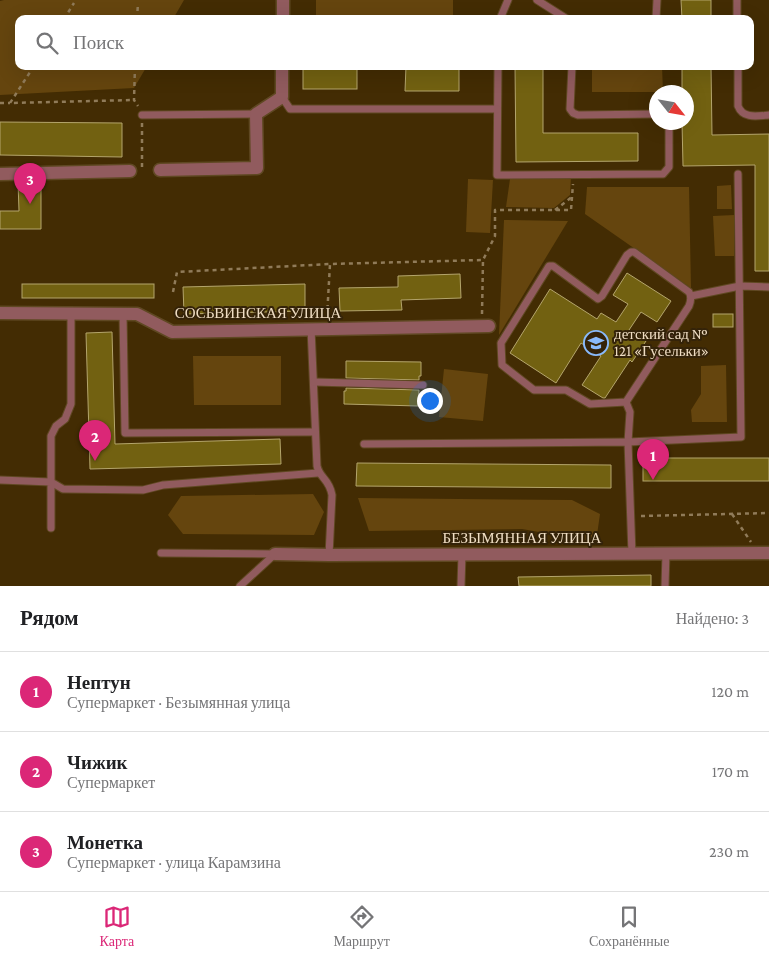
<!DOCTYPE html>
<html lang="ru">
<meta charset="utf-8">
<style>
body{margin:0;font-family:"Crimson Pro",serif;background:#f2f2f2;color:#202124}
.compass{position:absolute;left:649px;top:85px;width:45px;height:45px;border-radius:50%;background:#fff;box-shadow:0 5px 20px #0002;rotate:121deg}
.you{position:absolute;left:429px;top:400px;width:18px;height:18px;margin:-12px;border:4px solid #fff;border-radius:50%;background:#1a73e8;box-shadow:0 0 0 8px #1a73e833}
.badge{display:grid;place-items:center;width:32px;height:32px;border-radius:50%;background:#db2777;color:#fff;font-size:16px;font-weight:700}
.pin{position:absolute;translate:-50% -41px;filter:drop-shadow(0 1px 2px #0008)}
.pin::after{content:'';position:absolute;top:26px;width:18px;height:15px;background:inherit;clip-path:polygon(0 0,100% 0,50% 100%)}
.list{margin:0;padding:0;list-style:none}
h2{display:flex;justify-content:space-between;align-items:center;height:65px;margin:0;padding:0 20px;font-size:21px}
h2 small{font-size:16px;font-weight:400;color:#757577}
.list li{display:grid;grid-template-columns:32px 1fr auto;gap:15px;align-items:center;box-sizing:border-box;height:80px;padding:0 20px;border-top:1px solid #e0e0e0}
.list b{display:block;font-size:19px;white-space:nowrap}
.list p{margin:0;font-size:16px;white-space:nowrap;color:#757577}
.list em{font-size:16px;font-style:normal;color:#757577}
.icon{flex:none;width:28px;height:28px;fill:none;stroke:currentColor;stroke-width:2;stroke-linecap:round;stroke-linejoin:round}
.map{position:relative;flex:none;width:769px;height:586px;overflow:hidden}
.search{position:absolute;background:#fff;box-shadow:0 5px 20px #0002;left:15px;right:15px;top:15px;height:55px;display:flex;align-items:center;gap:12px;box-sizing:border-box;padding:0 18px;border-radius:10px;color:#757577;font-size:19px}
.sheet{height:305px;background:#fff}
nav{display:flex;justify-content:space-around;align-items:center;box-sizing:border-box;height:70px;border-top:1px solid #e0e0e0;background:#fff;font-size:14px;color:#757577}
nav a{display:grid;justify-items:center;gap:2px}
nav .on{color:#db2777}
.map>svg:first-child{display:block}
.green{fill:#65450e}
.building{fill:#726111;stroke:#b4a56c}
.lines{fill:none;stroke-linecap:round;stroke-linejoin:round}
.service-casing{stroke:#5f4822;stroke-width:9}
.minor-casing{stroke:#5f4822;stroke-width:15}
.path{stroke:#907b59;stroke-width:2.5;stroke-dasharray:4 4;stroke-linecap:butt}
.service{stroke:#915b5e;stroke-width:7}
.minor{stroke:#915b5e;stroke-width:12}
.labels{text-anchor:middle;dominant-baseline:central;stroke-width:4;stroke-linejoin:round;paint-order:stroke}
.street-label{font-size:15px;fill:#f0dec4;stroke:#342309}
.poi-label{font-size:15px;fill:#f0dec4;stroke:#342309;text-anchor:start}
</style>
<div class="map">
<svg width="769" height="586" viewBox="0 0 769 586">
<rect width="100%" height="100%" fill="#432c03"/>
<!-- green -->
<g class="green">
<polygon points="4,0 184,0 173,19 19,19 19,66 147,66 134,88 0,95 0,1"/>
<rect x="316" y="0" width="137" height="19"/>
<polygon points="592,66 662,66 663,92 592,92"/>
<polygon points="571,177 570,195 554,208 506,207 510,179"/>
<polygon points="468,179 493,180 490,233 466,232"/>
<polygon points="731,185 732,209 717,209 717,186"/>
<polygon points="587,187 689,187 691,288 585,214"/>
<polygon points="734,215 734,256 715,256 713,216"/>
<polygon points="504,220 568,221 499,335"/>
<polygon points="193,356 281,356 281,405 194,405"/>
<polygon points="726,365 727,422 692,422 691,410 701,394 701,366"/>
<polygon points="444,369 488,374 483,421 439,417"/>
<polygon points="313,494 324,512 314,535 183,534 168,515 181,496"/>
<polygon points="358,498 572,500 600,514 596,542 522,529 369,531"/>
</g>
<!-- building -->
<g class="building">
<polygon points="681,0 711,0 711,19 682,19"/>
<rect x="303" y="66" width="54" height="23"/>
<polygon points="406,66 459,66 459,91 405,91"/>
<polygon points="515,66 543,66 543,133 638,133 638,161 516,162"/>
<polygon points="682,66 711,66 712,135 769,134 769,271 755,271 755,165 683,166 682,122 686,122 686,92 682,92"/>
<polygon points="0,122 122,123 122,157 0,155"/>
<polygon points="41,181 41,229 0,229 0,211 19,211 18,182"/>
<polygon points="627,273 671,301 657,322 641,312 629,330 646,341 632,362 630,360 605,398 603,398 582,385 601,356 581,343 556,383 510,353 550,289 597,319 601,313 616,322 628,304 613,295"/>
<polygon points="460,274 461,298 401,300 402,310 340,311 339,288 398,287 398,276"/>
<rect x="22" y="284" width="132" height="14"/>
<polygon points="305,284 305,311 184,314 183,287"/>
<rect x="713" y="314" width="20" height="13"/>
<polygon points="112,332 115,444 280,439 281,464 90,469 86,333"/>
<polygon points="346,361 421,362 421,376 419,376 419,380 346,378"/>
<polygon points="346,388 419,390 418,406 344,404 344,391 346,391"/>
<rect x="643" y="458" width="126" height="23"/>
<polygon points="357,463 611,465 611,488 356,486"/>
<polygon points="651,575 651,586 519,586 518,577"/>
</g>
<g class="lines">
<defs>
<g id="service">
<polyline points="537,0 567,19"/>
<polyline points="737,0 737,19"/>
<polyline points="500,19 508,0"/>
<polyline points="656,19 657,0"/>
<polyline points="498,66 497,175 663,174 669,167 669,122"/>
<polyline points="572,66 570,109 573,113 578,115 656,114"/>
<path d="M738,66V106C743,119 757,116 769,115"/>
<polyline points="282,97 290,109 497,109"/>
<polyline points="142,115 256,114"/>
<polyline points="691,296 740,286 769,287"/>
<polyline points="71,314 71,404 65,419 56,426 51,436 51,482 63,489 143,490 163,485 318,473"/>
<polyline points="123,314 125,433 314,432"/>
<path d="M311,328L317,466C320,479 329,478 332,495L329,555"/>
<polyline points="314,382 423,385"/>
<path d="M626,402L689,306C691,301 692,297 689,292L634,252H631L627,255L602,296L598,299L553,266H549L501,343L502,365L534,390H566L590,404L626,402L630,412L628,442L741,437L738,174"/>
<polyline points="364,444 628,442 632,554"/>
<polyline points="0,480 51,482 51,528"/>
<polyline points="161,553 275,554"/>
<polyline points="240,586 275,554"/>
<polyline points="461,586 462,554"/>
<polyline points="665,586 666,553"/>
</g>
<g id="minor">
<polyline points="283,19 283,0"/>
<polyline points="160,170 257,168 256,114 282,97 282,66"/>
<polyline points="0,174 130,171"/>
<polyline points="0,313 137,314 172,332 489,326"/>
<polyline points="275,554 329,555 769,553"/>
</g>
</defs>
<!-- service casing -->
<use href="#service" class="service-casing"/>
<!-- minor casing -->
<use href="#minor" class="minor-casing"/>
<!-- path -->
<g class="path">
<polyline points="64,19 74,3"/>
<polyline points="137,19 138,3"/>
<polyline points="34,66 10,103 134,100"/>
<polyline points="135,66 134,100 138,106"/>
<polyline points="0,103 10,103"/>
<polyline points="142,123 142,168"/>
<polyline points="555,210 572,197"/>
<polyline points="173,292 177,272 330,264"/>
<polyline points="482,314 483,260"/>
<polyline points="327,317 330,264 483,260 495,236 495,210 571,210 573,184"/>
<polyline points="732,514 751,542"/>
<polyline points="641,516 769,513"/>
</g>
<!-- service -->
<use href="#service" class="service"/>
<!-- minor -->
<use href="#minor" class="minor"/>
</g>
<!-- icons -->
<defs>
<symbol id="school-ring" viewBox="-11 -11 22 22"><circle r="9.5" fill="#342309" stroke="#89bafc" stroke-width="1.5"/><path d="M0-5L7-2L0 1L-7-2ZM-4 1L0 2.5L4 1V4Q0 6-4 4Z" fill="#89bafc"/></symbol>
</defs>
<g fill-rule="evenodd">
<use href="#school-ring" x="582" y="329" width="28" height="28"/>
</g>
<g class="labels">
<!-- street labels -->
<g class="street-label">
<text x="258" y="313">СОСЬВИНСКАЯ УЛИЦА</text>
<text x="522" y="538">БЕЗЫМЯННАЯ УЛИЦА</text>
</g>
<!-- poi labels -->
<g class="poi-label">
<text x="614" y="334">детский сад №<tspan x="614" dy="17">121 «Гусельки»</tspan></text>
</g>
</g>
</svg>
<svg class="compass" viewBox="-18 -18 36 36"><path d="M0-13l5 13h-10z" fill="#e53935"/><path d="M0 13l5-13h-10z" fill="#757577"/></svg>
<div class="you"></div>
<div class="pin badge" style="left:653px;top:480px">1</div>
<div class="pin badge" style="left:95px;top:461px">2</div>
<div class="pin badge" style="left:30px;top:204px">3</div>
<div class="search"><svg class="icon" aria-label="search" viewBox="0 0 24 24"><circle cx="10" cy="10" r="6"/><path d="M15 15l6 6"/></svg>Поиск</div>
</div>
<section class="sheet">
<h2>Рядом<small>Найдено: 3</small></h2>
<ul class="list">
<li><span class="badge">1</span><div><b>Нептун</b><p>Супермаркет · Безымянная улица</p></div><em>120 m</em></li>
<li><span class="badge">2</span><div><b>Чижик</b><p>Супермаркет</p></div><em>170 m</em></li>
<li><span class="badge">3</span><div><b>Монетка</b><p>Супермаркет · улица Карамзина</p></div><em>230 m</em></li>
</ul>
</section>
<nav>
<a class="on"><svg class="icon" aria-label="map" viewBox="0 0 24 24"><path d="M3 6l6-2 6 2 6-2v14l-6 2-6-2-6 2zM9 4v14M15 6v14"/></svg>Карта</a>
<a><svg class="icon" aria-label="directions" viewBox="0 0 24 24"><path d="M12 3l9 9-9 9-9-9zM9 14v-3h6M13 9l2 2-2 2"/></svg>Маршрут</a>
<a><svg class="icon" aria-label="saved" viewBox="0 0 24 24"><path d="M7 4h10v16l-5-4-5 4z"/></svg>Сохранённые</a>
</nav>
